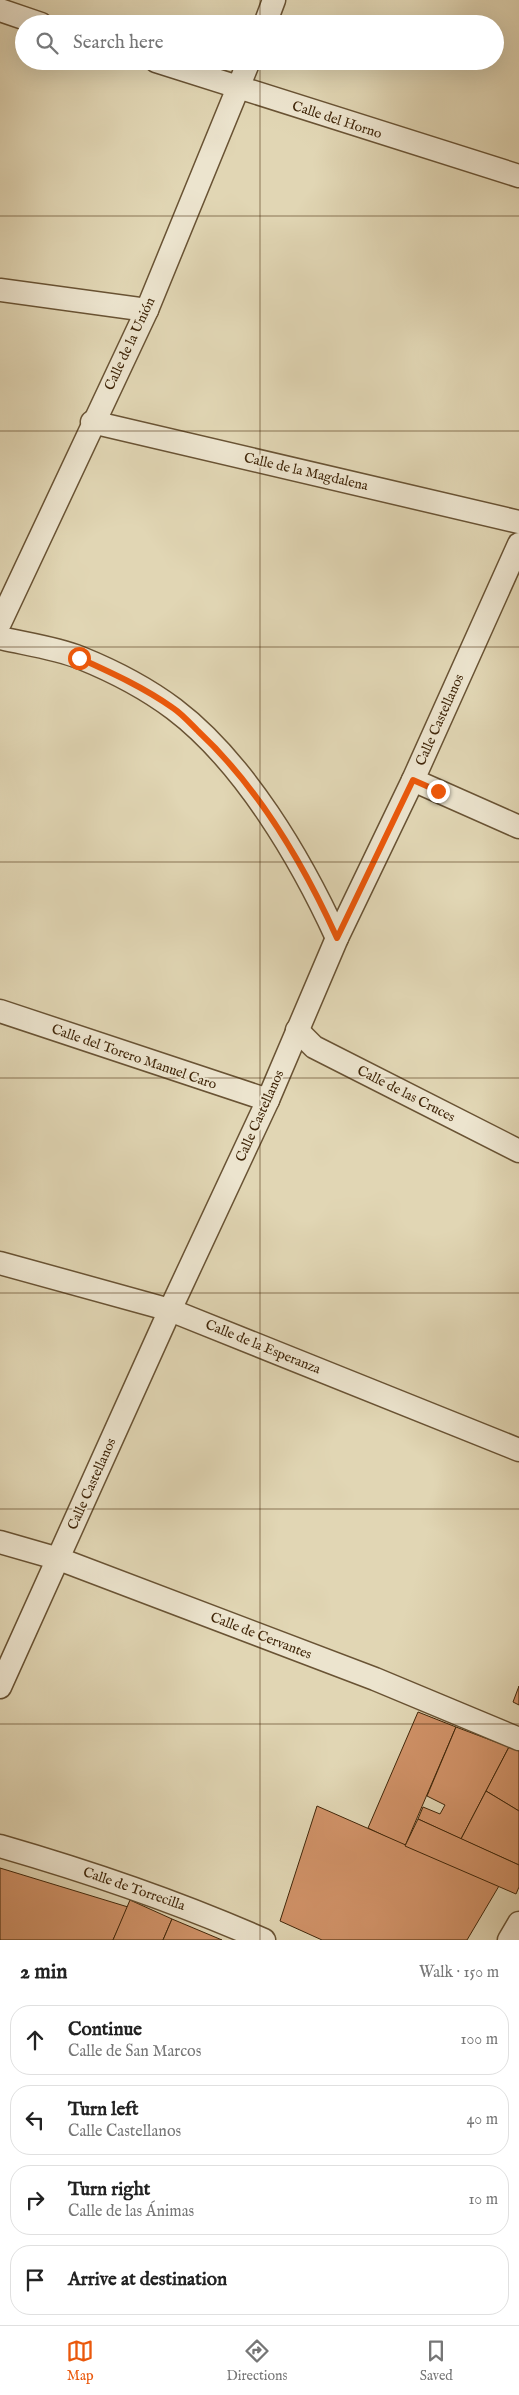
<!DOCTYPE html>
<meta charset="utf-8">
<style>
body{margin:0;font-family:"IM FELL English",serif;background:#f2f2f2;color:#222}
.stop{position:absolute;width:15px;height:15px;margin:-11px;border:4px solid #ea580c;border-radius:50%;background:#fff}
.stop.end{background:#ea580c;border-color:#fff;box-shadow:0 1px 5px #0008}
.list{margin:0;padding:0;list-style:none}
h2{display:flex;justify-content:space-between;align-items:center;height:65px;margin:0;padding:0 20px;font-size:21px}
h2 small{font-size:16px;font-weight:400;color:#767676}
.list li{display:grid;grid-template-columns:32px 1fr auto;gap:15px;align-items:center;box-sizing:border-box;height:70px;margin:0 10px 10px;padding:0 10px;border:1px solid #e0e0e0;border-radius:20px}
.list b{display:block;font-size:19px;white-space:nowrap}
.list p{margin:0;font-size:16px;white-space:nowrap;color:#767676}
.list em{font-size:16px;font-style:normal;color:#767676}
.icon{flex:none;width:28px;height:28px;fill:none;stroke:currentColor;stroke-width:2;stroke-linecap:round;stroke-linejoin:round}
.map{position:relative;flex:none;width:519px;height:1940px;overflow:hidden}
.search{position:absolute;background:#fff;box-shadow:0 5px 20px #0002;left:15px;right:15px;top:15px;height:55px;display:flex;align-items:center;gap:12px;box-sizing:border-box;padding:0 18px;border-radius:28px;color:#767676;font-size:19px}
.sheet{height:385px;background:#fff}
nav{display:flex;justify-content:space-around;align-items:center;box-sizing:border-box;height:70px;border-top:1px solid #e0e0e0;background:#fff;font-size:14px;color:#767676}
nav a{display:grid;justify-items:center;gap:2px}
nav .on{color:#ea580c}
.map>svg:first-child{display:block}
.building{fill:#d19369;stroke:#41270a}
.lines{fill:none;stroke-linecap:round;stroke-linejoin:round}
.minor-casing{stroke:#695334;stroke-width:25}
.minor{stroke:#ece4ce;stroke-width:22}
.route{stroke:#ea580c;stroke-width:6}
.grid{fill:none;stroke:#41270a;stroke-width:1;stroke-opacity:0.55}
.labels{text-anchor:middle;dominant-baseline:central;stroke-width:4;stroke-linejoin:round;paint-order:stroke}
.street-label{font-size:14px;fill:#41270a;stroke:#ece4ce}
</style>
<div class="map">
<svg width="519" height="1940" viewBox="0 0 519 1940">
<rect width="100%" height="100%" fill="#e1d6b4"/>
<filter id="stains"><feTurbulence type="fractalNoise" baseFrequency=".004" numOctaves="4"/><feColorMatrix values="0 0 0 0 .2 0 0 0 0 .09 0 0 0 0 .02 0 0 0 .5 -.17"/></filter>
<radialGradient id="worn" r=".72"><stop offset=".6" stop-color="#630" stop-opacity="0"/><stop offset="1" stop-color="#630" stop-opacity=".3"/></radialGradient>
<!-- building -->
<g class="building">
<polygon points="519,1686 519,1705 513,1702"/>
<polygon points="418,1712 456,1727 405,1846 368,1828"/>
<polygon points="456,1727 509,1747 461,1839 418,1819 423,1807 440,1814 445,1805 427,1796"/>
<polygon points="509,1747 519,1751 519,1811 486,1791"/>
<polygon points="486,1791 519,1811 519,1865 461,1839"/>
<polygon points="317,1806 499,1886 467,1940 322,1940 280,1921"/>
<polygon points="418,1819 519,1865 519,1887 516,1894 405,1846"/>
<polygon points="0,1868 128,1907 113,1940 0,1940"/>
<polygon points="130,1900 172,1919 163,1940 113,1940"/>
<polygon points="172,1919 222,1940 163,1940"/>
</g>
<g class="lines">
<defs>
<g id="minor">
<polyline points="0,10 41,24"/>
<polyline points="265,24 274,0"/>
<polyline points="156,61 519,176"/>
<polyline points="0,290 147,310"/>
<polyline points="92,422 519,522"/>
<polyline points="0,623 147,310 249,61"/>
<path d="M0,638C26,644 56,648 81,658C113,671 146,688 174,709C244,762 301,859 337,938"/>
<polyline points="413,780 519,827"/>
<polyline points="0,1011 268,1100"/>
<polyline points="297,1030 314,1047 519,1151"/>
<polyline points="0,1263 170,1310 519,1450"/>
<polyline points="0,1542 59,1559 375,1679 519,1739"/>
<polyline points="0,1687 170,1310 268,1100 337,938 413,780 519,544"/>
<path d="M0,1846C90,1872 178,1902 264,1940"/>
<polyline points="509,1940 519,1923"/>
</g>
</defs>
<!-- minor casing -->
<use href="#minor" class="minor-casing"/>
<!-- minor -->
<use href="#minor" class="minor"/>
</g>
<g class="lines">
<!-- route -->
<path class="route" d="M79,658C112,673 143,687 173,708C182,714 190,723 198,731C258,787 303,863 337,938L413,780L438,791"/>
</g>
<!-- grid -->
<path class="grid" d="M260,0V24M260,61V1940M0,216H519M0,431H519M0,647H519M0,862H519M0,1078H519M0,1293H519M0,1509H519M0,1724H519"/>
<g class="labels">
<!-- street labels -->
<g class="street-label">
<text transform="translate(337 120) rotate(18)">Calle del Horno</text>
<text transform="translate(130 344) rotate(-65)">Calle de la Unión</text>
<text transform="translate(306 472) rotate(13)">Calle de la Magdalena</text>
<text transform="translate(440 720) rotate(-66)">Calle Castellanos</text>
<text transform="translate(134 1057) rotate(19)">Calle del Torero Manuel Caro</text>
<text transform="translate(406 1094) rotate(27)">Calle de las Cruces</text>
<text transform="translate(260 1116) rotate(-66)">Calle Castellanos</text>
<text transform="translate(263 1347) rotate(22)">Calle de la Esperanza</text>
<text transform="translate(92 1484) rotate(-66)">Calle Castellanos</text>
<text transform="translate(261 1636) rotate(21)">Calle de Cervantes</text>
<text transform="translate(134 1889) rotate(19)">Calle de Torrecilla</text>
</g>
</g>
<rect width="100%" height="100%" filter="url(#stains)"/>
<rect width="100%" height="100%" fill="url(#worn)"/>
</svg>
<div class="stop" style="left:79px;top:658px"></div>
<div class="stop end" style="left:438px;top:791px"></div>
<div class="search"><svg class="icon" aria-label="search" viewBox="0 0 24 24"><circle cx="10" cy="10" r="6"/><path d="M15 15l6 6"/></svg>Search here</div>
</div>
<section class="sheet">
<h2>2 min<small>Walk · 150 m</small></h2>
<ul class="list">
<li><svg class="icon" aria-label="ahead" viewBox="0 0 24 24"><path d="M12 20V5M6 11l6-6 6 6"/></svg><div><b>Continue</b><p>Calle de San Marcos</p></div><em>100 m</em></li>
<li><svg class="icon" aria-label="left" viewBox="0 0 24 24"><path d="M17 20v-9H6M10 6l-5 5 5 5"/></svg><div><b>Turn left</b><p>Calle Castellanos</p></div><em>40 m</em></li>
<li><svg class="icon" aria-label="right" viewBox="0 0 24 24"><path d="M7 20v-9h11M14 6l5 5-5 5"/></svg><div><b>Turn right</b><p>Calle de las Ánimas</p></div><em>10 m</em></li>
<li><svg class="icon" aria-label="arrive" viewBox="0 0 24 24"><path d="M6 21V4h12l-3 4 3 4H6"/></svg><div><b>Arrive at destination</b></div></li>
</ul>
</section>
<nav>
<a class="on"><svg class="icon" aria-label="map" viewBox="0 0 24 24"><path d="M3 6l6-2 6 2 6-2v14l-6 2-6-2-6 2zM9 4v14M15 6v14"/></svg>Map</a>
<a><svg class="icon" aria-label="directions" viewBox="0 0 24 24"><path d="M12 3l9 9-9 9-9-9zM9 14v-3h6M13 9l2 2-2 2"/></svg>Directions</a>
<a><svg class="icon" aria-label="saved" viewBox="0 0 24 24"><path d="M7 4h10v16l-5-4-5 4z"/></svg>Saved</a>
</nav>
